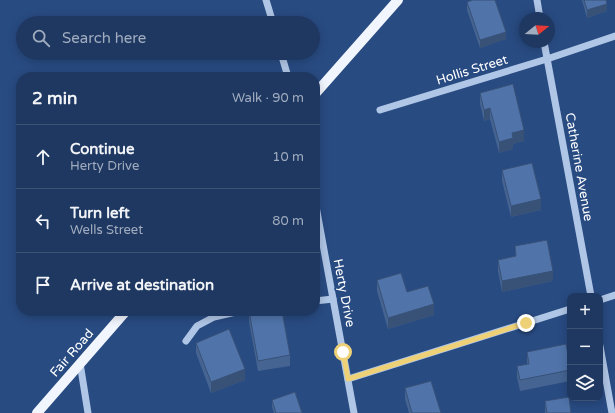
<!DOCTYPE html>
<meta charset="utf-8">
<style>
body{margin:0;font-family:"Varela Round",sans-serif;background:#2b436b;color:#f1f3f6}
.controls{position:absolute;right:12px;bottom:12px;display:grid;overflow:hidden;border-radius:8px;box-shadow:0 2px 10px #0003}
.controls button{width:36px;height:36px;display:grid;place-items:center;padding:0;border:0;border-bottom:1px solid #3c5277;background:#1e3862;color:#f1f3f6;font:20px sans-serif}
.compass{position:absolute;left:519px;top:12px;width:36px;height:36px;border-radius:50%;background:#1e3862;box-shadow:0 2px 10px #0003;rotate:72deg}
.stop{position:absolute;width:12px;height:12px;margin:-9px;border:3px solid #eed176;border-radius:50%;background:#fff}
.stop.end{background:#eed176;border-color:#fff;box-shadow:0 1px 4px #0008}
.list{margin:0;padding:0;list-style:none}
h2{display:flex;justify-content:space-between;align-items:center;height:52px;margin:0;padding:0 16px;font-size:17px}
h2 small{font-size:13px;font-weight:400;color:#a1acbe}
.list li{display:grid;grid-template-columns:26px 1fr auto;gap:12px;align-items:center;box-sizing:border-box;height:64px;padding:0 16px;border-top:1px solid #3c5277}
.list b{display:block;font-size:15px;white-space:nowrap}
.list p{margin:0;font-size:13px;white-space:nowrap;color:#a1acbe}
.list em{font-size:13px;font-style:normal;color:#a1acbe}
.icon{flex:none;width:22px;height:22px;fill:none;stroke:currentColor;stroke-width:2;stroke-linecap:round;stroke-linejoin:round}
.map{position:relative;flex:none;width:615px;height:413px;overflow:hidden}
.search{position:absolute;background:#1e3862;box-shadow:0 2px 10px #0003;left:16px;top:16px;width:304px;height:44px;display:flex;align-items:center;gap:10px;box-sizing:border-box;padding:0 14px;border-radius:22px;color:#a1acbe;font-size:15px}
.panel{position:absolute;background:#1e3862;box-shadow:0 2px 10px #0003;left:16px;top:72px;width:304px;height:244px;border-radius:16px}
.map>svg:first-child{display:block}
.lines{fill:none;stroke-linecap:round;stroke-linejoin:round}
.minor{stroke:#b0c6e6;stroke-width:7}
.major{stroke:#f1f5fd;stroke-width:10}
.wall{fill:#456492}
.shaded-wall{fill:#385177}
.building{fill:#5074aa;stroke:#385177}
.route{stroke:#eed176;stroke-width:5}
.labels{text-anchor:middle;dominant-baseline:central;stroke-width:3.5;stroke-linejoin:round;paint-order:stroke}
.street-label{font-size:13px;fill:#fff;stroke:#284b82}
</style>
<div class="map">
<svg width="615" height="413" viewBox="0 0 615 413">
<rect width="100%" height="100%" fill="#284b82"/>
<g class="lines">
<!-- minor -->
<g class="minor">
<polyline points="266,0 273,23"/>
<polyline points="537,0 540,18"/>
<polyline points="544,42 591,296"/>
<polyline points="281,53 288,77"/>
<polyline points="380,110 547,59 615,36"/>
<polyline points="315,201 354,413"/>
<polyline points="600,300 615,295"/>
<polyline points="315,301 333,299"/>
<polyline points="186,341 197,326 214,317 240,311"/>
<polyline points="600,346 612,413"/>
<polyline points="80,363 88,413"/>
<polyline points="348,379 570,309"/>
</g>
<!-- major -->
<g class="major">
<polyline points="315,94 398,0"/>
<polyline points="37,413 126,311"/>
</g>
</g>
<!-- wall -->
<g class="wall">
<polygon points="582,0 606,0 607,11 587,18"/>
<polygon points="467,2 506,39 480,48 467,10"/>
<polygon points="480,93 524,141 513,144 513,149 499,153 490,119 484,121 480,104"/>
<polygon points="502,170 541,210 511,217 502,181"/>
<polygon points="515,246 553,281 502,292 498,271 498,260 515,257"/>
<polygon points="377,280 407,292 434,315 388,329 377,291"/>
<polygon points="249,311 290,355 290,366 258,371 249,322"/>
<polygon points="196,343 245,380 211,393 196,353"/>
<polygon points="527,352 570,365 570,381 520,391 517,377 517,366 527,364"/>
<polygon points="405,388 441,413 409,413 405,399"/>
<polygon points="272,400 302,413 274,413 272,407"/>
<polygon points="545,401 571,413 545,413"/>
</g>
<!-- shaded-wall -->
<g class="shaded-wall">
<polygon points="607,4 607,11 587,18 587,10"/>
<polygon points="506,32 506,39 480,48 480,40"/>
<polygon points="490,108 490,119 484,121 484,110"/>
<polygon points="524,130 524,141 513,144 513,149 499,153 499,142 512,133"/>
<polygon points="541,199 541,210 511,217 511,206"/>
<polygon points="553,271 553,281 502,292 502,281"/>
<polygon points="434,304 434,315 388,329 388,318"/>
<polygon points="245,369 245,380 211,393 211,382"/>
</g>
<!-- building -->
<g class="building">
<polygon points="473,0 495,0 506,32 480,40 467,2"/>
<polygon points="584,0 606,0 607,4 587,10"/>
<polygon points="513,84 524,130 512,133 513,138 499,142 490,108 484,110 480,93"/>
<polygon points="532,163 541,199 511,206 502,170"/>
<polygon points="547,240 553,271 502,281 498,260 516,256 515,246"/>
<polygon points="401,273 407,292 428,286 434,304 388,318 377,280"/>
<polygon points="249,311 282,311 290,355 258,361"/>
<polygon points="229,329 245,369 211,382 196,343"/>
<polygon points="566,344 570,365 570,370 520,380 517,366 529,364 527,352"/>
<polygon points="431,381 441,413 412,413 405,388"/>
<polygon points="295,392 302,413 276,413 272,400"/>
<polygon points="569,397 571,413 547,413 545,401"/>
</g>
<g class="lines">
<!-- route -->
<polyline class="route" points="343,352 348,379 526,323"/>
</g>
<g class="labels">
<!-- street labels -->
<g class="street-label">
<text transform="translate(472 70) rotate(-17)">Hollis Street</text>
<text transform="translate(579 167) rotate(80)">Catherine Avenue</text>
<text transform="translate(344 293) rotate(79)">Herty Drive</text>
<text transform="translate(72 353) rotate(-49)">Fair Road</text>
</g>
</g>
</svg>
<div class="controls">
<button>+</button>
<button>−</button>
<button><svg class="icon" aria-label="layers" viewBox="0 0 24 24"><path d="M12 4l9 5-9 5-9-5zM3 14l9 5 9-5"/></svg></button>
</div>
<svg class="compass" viewBox="-18 -18 36 36"><path d="M0-13l5 13h-10z" fill="#e53935"/><path d="M0 13l5-13h-10z" fill="#a1acbe"/></svg>
<div class="stop" style="left:343px;top:352px"></div>
<div class="stop end" style="left:526px;top:323px"></div>
<div class="search"><svg class="icon" aria-label="search" viewBox="0 0 24 24"><circle cx="10" cy="10" r="6"/><path d="M15 15l6 6"/></svg>Search here</div>
<section class="panel">
<h2>2 min<small>Walk · 90 m</small></h2>
<ul class="list">
<li><svg class="icon" aria-label="ahead" viewBox="0 0 24 24"><path d="M12 20V5M6 11l6-6 6 6"/></svg><div><b>Continue</b><p>Herty Drive</p></div><em>10 m</em></li>
<li><svg class="icon" aria-label="left" viewBox="0 0 24 24"><path d="M17 20v-9H6M10 6l-5 5 5 5"/></svg><div><b>Turn left</b><p>Wells Street</p></div><em>80 m</em></li>
<li><svg class="icon" aria-label="arrive" viewBox="0 0 24 24"><path d="M6 21V4h12l-3 4 3 4H6"/></svg><div><b>Arrive at destination</b></div></li>
</ul>
</section>
</div>
